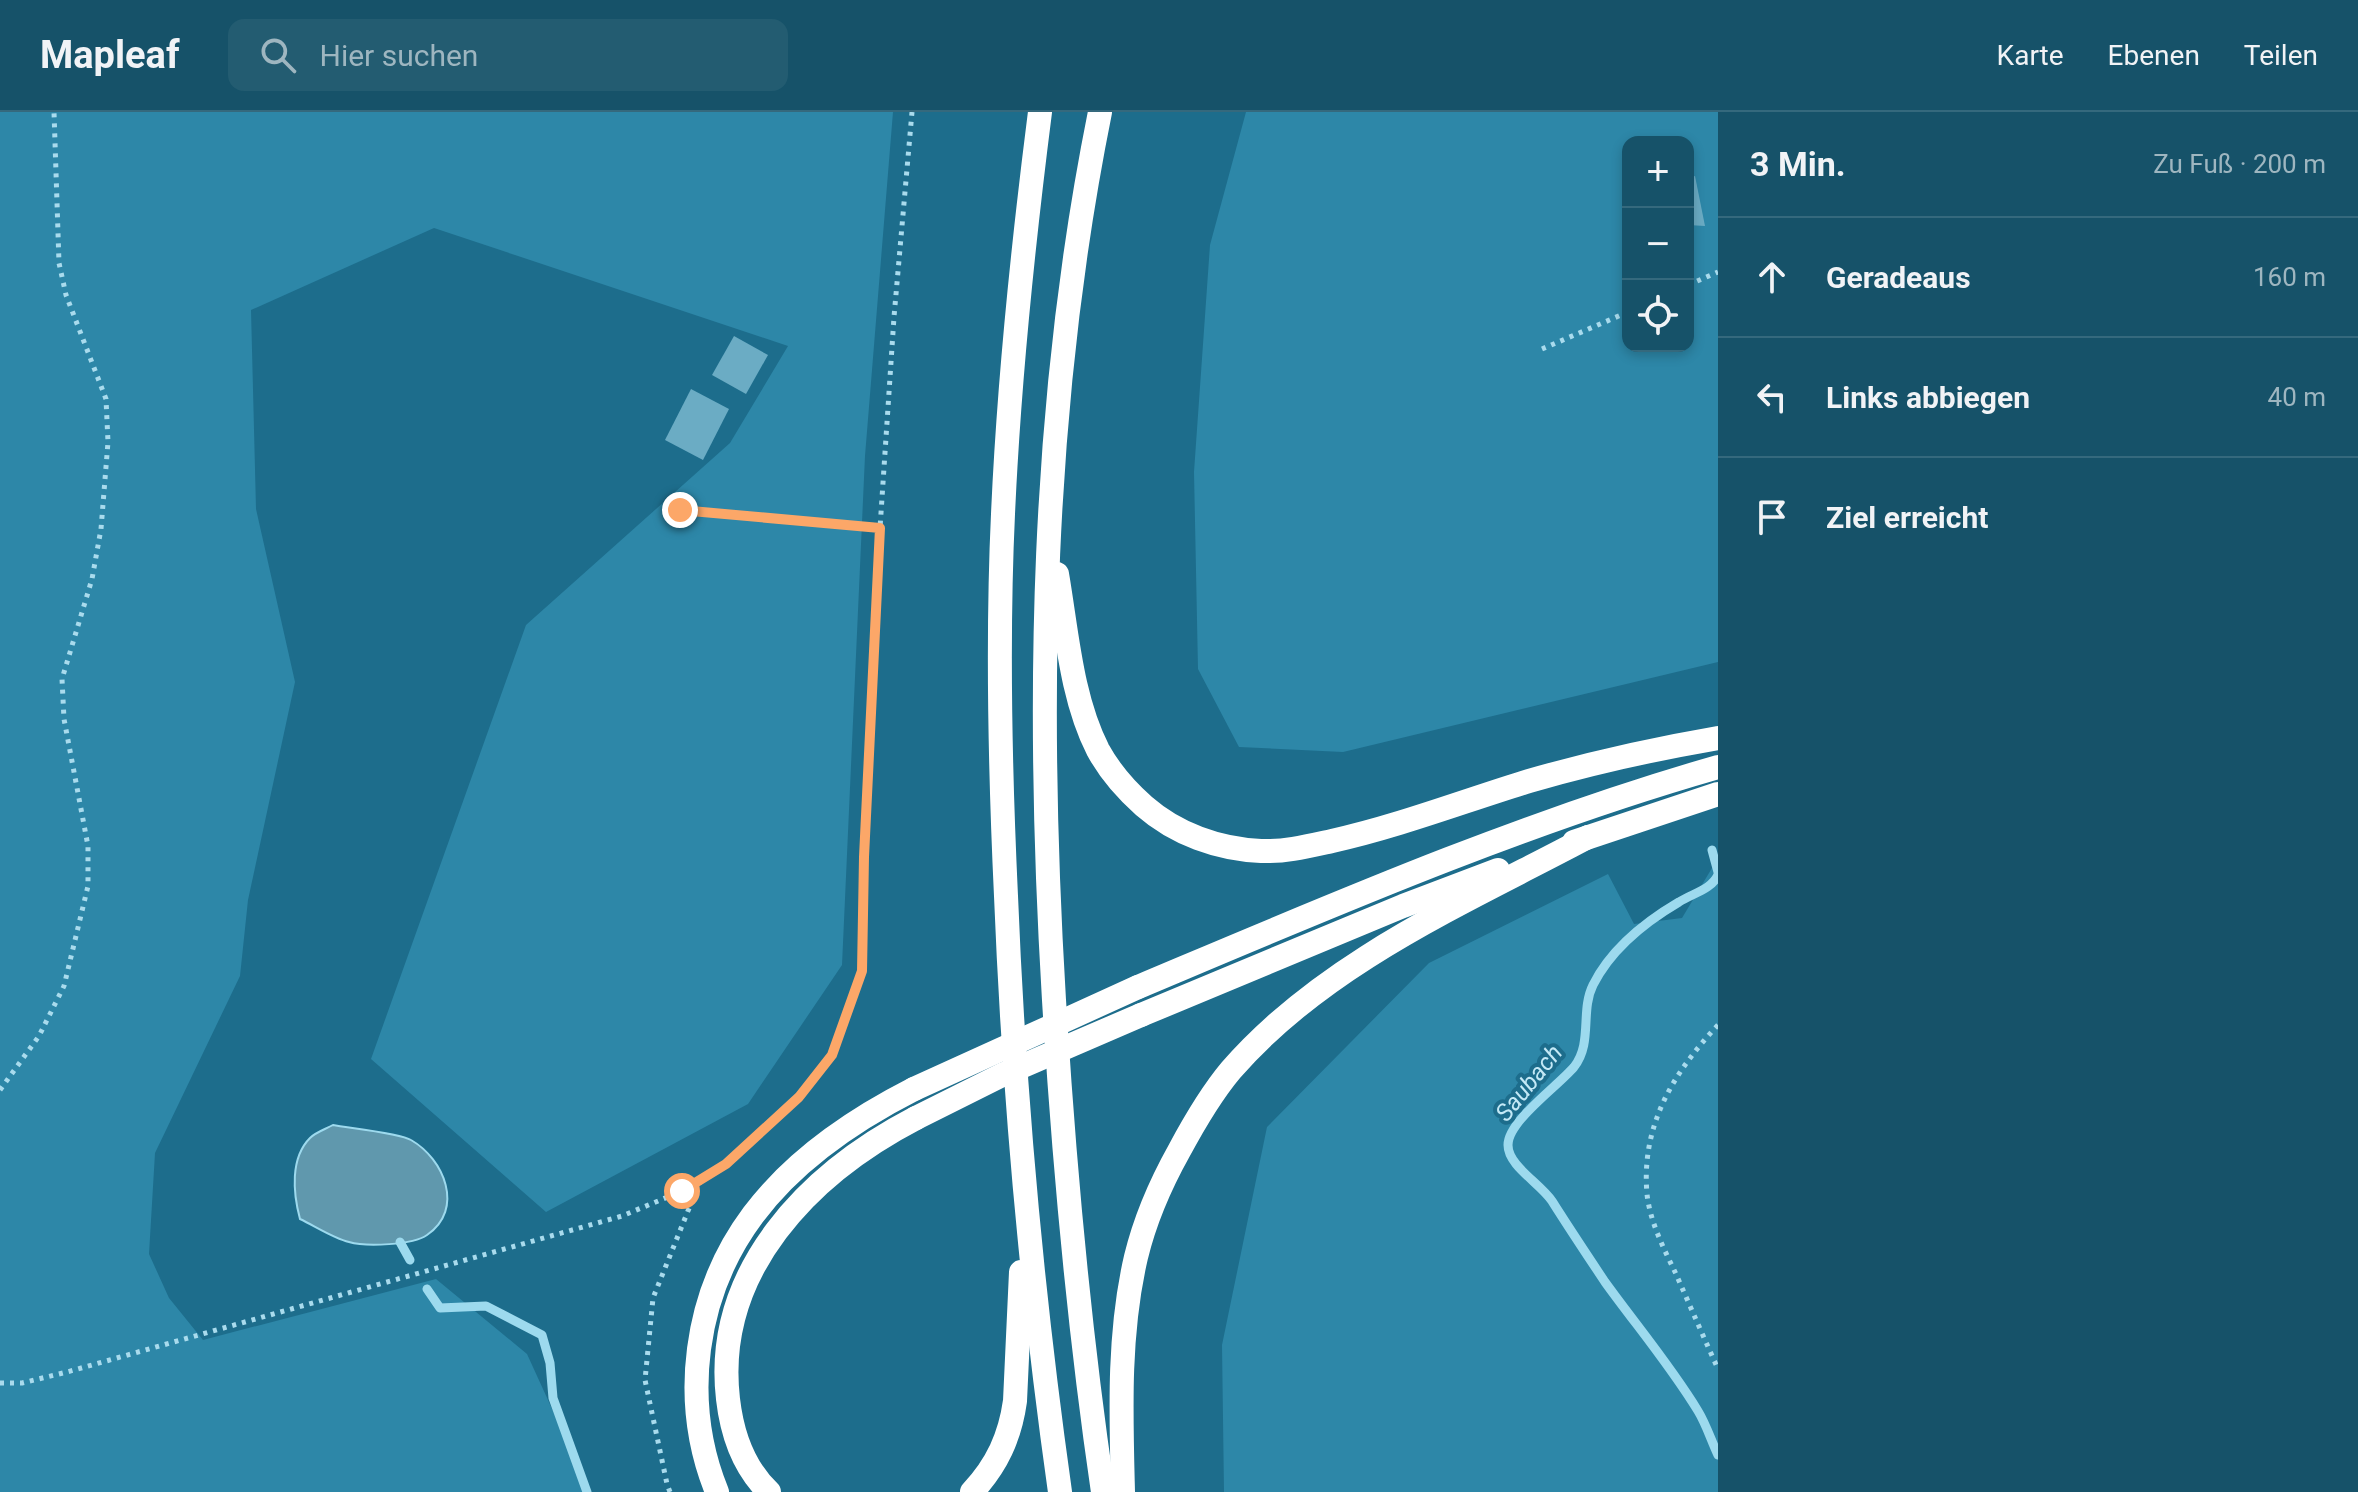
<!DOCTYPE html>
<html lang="de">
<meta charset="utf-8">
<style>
body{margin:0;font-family:Roboto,sans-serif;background:#235c71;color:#f1f3f6}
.controls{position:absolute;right:24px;top:24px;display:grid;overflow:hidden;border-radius:16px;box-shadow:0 4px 12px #0003}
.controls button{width:72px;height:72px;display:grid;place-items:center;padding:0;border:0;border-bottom:2px solid #35697d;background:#165269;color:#f1f3f6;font:40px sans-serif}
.stop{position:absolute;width:24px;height:24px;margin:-18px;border:6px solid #fca768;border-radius:50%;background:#fff}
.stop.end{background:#fca768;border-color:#fff;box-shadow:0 2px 8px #0008}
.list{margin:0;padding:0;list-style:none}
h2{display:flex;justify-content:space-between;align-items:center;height:104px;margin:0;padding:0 32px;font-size:34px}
h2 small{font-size:26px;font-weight:400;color:#9eb6c0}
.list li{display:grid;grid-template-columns:52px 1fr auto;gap:24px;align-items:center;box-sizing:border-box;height:120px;padding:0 32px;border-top:2px solid #35697d}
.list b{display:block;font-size:30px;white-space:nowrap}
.list em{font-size:26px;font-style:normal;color:#9eb6c0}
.icon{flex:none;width:44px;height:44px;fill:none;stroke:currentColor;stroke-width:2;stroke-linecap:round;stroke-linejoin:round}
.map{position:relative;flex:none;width:1718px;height:1380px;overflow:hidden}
header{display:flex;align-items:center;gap:48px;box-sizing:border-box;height:112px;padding:0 40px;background:#165269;border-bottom:2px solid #35697d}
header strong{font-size:38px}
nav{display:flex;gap:44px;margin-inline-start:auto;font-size:28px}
.search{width:560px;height:72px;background:#235c71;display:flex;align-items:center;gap:20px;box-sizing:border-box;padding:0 28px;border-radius:16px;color:#9eb6c0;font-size:30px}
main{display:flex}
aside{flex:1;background:#165269}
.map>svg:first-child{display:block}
.green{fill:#2d87a8;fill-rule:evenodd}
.water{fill:#6098ad;stroke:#9ddaee;stroke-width:2}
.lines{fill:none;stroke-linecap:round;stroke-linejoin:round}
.stream{stroke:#9ddaee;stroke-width:9}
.building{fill:#6bacc4}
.path{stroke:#a9dbed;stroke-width:5;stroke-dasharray:4 6;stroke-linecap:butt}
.highway{stroke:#fff;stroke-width:24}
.highway-bridge{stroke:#fff;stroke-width:24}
.route{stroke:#fca768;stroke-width:10}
.labels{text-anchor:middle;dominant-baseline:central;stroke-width:8;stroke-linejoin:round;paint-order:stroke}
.water-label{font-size:24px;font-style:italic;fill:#c4e9f6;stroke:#1d6d8c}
</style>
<header>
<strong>Mapleaf</strong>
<div class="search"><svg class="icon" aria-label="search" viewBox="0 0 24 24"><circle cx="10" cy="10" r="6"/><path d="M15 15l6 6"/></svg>Hier suchen</div>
<nav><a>Karte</a><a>Ebenen</a><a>Teilen</a></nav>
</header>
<main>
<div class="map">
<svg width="1718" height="1380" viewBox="0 0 1718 1380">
<rect width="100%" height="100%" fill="#1d6d8c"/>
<!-- green -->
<g class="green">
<polygon points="0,0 893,0 865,344 842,853 748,992 546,1100 371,947 526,513 730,331 788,234 434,116 251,198 256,397 295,570 248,788 240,864 155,1041 149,1142 169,1186 203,1228 436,1167 527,1242 590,1380 0,1380"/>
<path d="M1246,0H1718V550L1343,640L1239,635L1198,557L1194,360L1210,133ZM1628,30H1688V234H1628Z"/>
<polygon points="1718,746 1718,1380 1224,1380 1222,1233 1267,1015 1429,851 1608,762 1634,812 1682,806"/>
</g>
<!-- water -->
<path class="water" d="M333,1013C349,1016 400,1021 411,1028C444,1047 465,1097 427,1123C413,1133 366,1135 349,1130C333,1126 315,1114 300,1107C293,1081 290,1046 310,1026C316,1020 326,1017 333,1013Z"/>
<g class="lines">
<!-- stream -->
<g class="stream">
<polyline points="1712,738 1718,760"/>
<path d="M1718,763C1711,778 1693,781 1679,790C1645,810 1611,837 1593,873C1580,899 1593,931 1574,955C1558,974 1508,1009 1508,1033C1508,1054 1540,1071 1552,1089C1569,1116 1587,1143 1605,1170C1636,1213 1670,1253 1698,1299C1706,1312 1711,1328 1718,1343"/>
<polyline points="400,1130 410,1148"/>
<polyline points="427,1177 440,1196 486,1194 542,1223 550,1251 553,1286 587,1380"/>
</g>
</g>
<!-- building -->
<g class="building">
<polygon points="1695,64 1705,114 1688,113 1688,66"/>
<polygon points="734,224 768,243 746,282 712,263"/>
<polygon points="691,277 729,297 703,348 665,328"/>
</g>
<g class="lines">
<!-- path -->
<g class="path">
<polyline points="1688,173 1718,160"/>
<polyline points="1542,237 1628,200"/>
<polyline points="680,398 880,416"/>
<path d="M1718,913C1673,961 1641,1014 1647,1082C1650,1110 1664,1137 1676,1162C1690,1194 1704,1226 1718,1257"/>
<polyline points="0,978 39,924 64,874 88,774 88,734 64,607 62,567 92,467 101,417 108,330 106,287 66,183 59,151 54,0"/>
<polyline points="0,1271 22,1271 67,1260 622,1104 682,1079 726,1052 799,985 832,943 862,859 864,745 880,416 894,205 912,0"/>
<polyline points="670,1380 667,1372 645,1268 653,1186 700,1069"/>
</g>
<!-- highway -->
<g class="highway">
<path d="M1040,0C1023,133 1009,267 1003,402C997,529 1000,657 1006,784C1014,984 1032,1182 1060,1380"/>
<path d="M1100,0C1041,292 1036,591 1054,888C1064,1052 1079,1217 1103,1380"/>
<path d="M1057,462C1067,520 1071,585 1098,638C1110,660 1126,678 1144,694C1176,722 1218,737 1261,739C1285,740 1309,734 1332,729C1399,714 1464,689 1529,669C1591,651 1654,637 1718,626"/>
<polyline points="1574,730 1718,682"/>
<path d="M1138,875C1328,795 1519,712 1718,655"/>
<polyline points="1141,903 1403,794 1498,758"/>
<path d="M717,1380C680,1289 694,1182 753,1103C794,1048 853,1008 914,977"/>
<path d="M769,1380C743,1355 732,1322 728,1287C713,1158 810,1061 916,1006"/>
<path d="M972,1380C997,1353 1010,1325 1015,1289L1021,1160"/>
<path d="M1123,1380C1121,1302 1118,1222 1136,1145C1145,1108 1160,1073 1179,1039C1194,1011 1210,983 1231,958C1325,850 1464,791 1588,725"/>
</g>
<!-- highway-bridge -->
<g class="highway-bridge">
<polyline points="914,977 1138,875"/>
<polyline points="916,1006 1004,962 1141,903"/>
</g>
</g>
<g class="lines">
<!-- route -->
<polyline class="route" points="680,398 880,416 864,745 862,859 832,943 799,985 726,1052 682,1079"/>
</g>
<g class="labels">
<!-- water labels -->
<g class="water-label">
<text transform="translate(1529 971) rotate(-51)">Saubach</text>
</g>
</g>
</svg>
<div class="controls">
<button>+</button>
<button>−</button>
<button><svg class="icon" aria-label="locate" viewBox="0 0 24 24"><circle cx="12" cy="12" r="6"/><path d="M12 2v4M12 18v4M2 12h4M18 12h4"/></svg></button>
</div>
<div class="stop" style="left:682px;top:1079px"></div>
<div class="stop end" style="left:680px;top:398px"></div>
</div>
<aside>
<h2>3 Min.<small>Zu Fuß · 200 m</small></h2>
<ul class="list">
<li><svg class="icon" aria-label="ahead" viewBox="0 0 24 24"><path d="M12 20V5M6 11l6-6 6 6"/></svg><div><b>Geradeaus</b></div><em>160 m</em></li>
<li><svg class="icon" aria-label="left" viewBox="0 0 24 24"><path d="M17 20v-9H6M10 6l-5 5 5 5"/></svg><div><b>Links abbiegen</b></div><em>40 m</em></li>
<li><svg class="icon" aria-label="arrive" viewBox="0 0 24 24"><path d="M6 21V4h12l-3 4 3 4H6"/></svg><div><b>Ziel erreicht</b></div></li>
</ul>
</aside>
</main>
